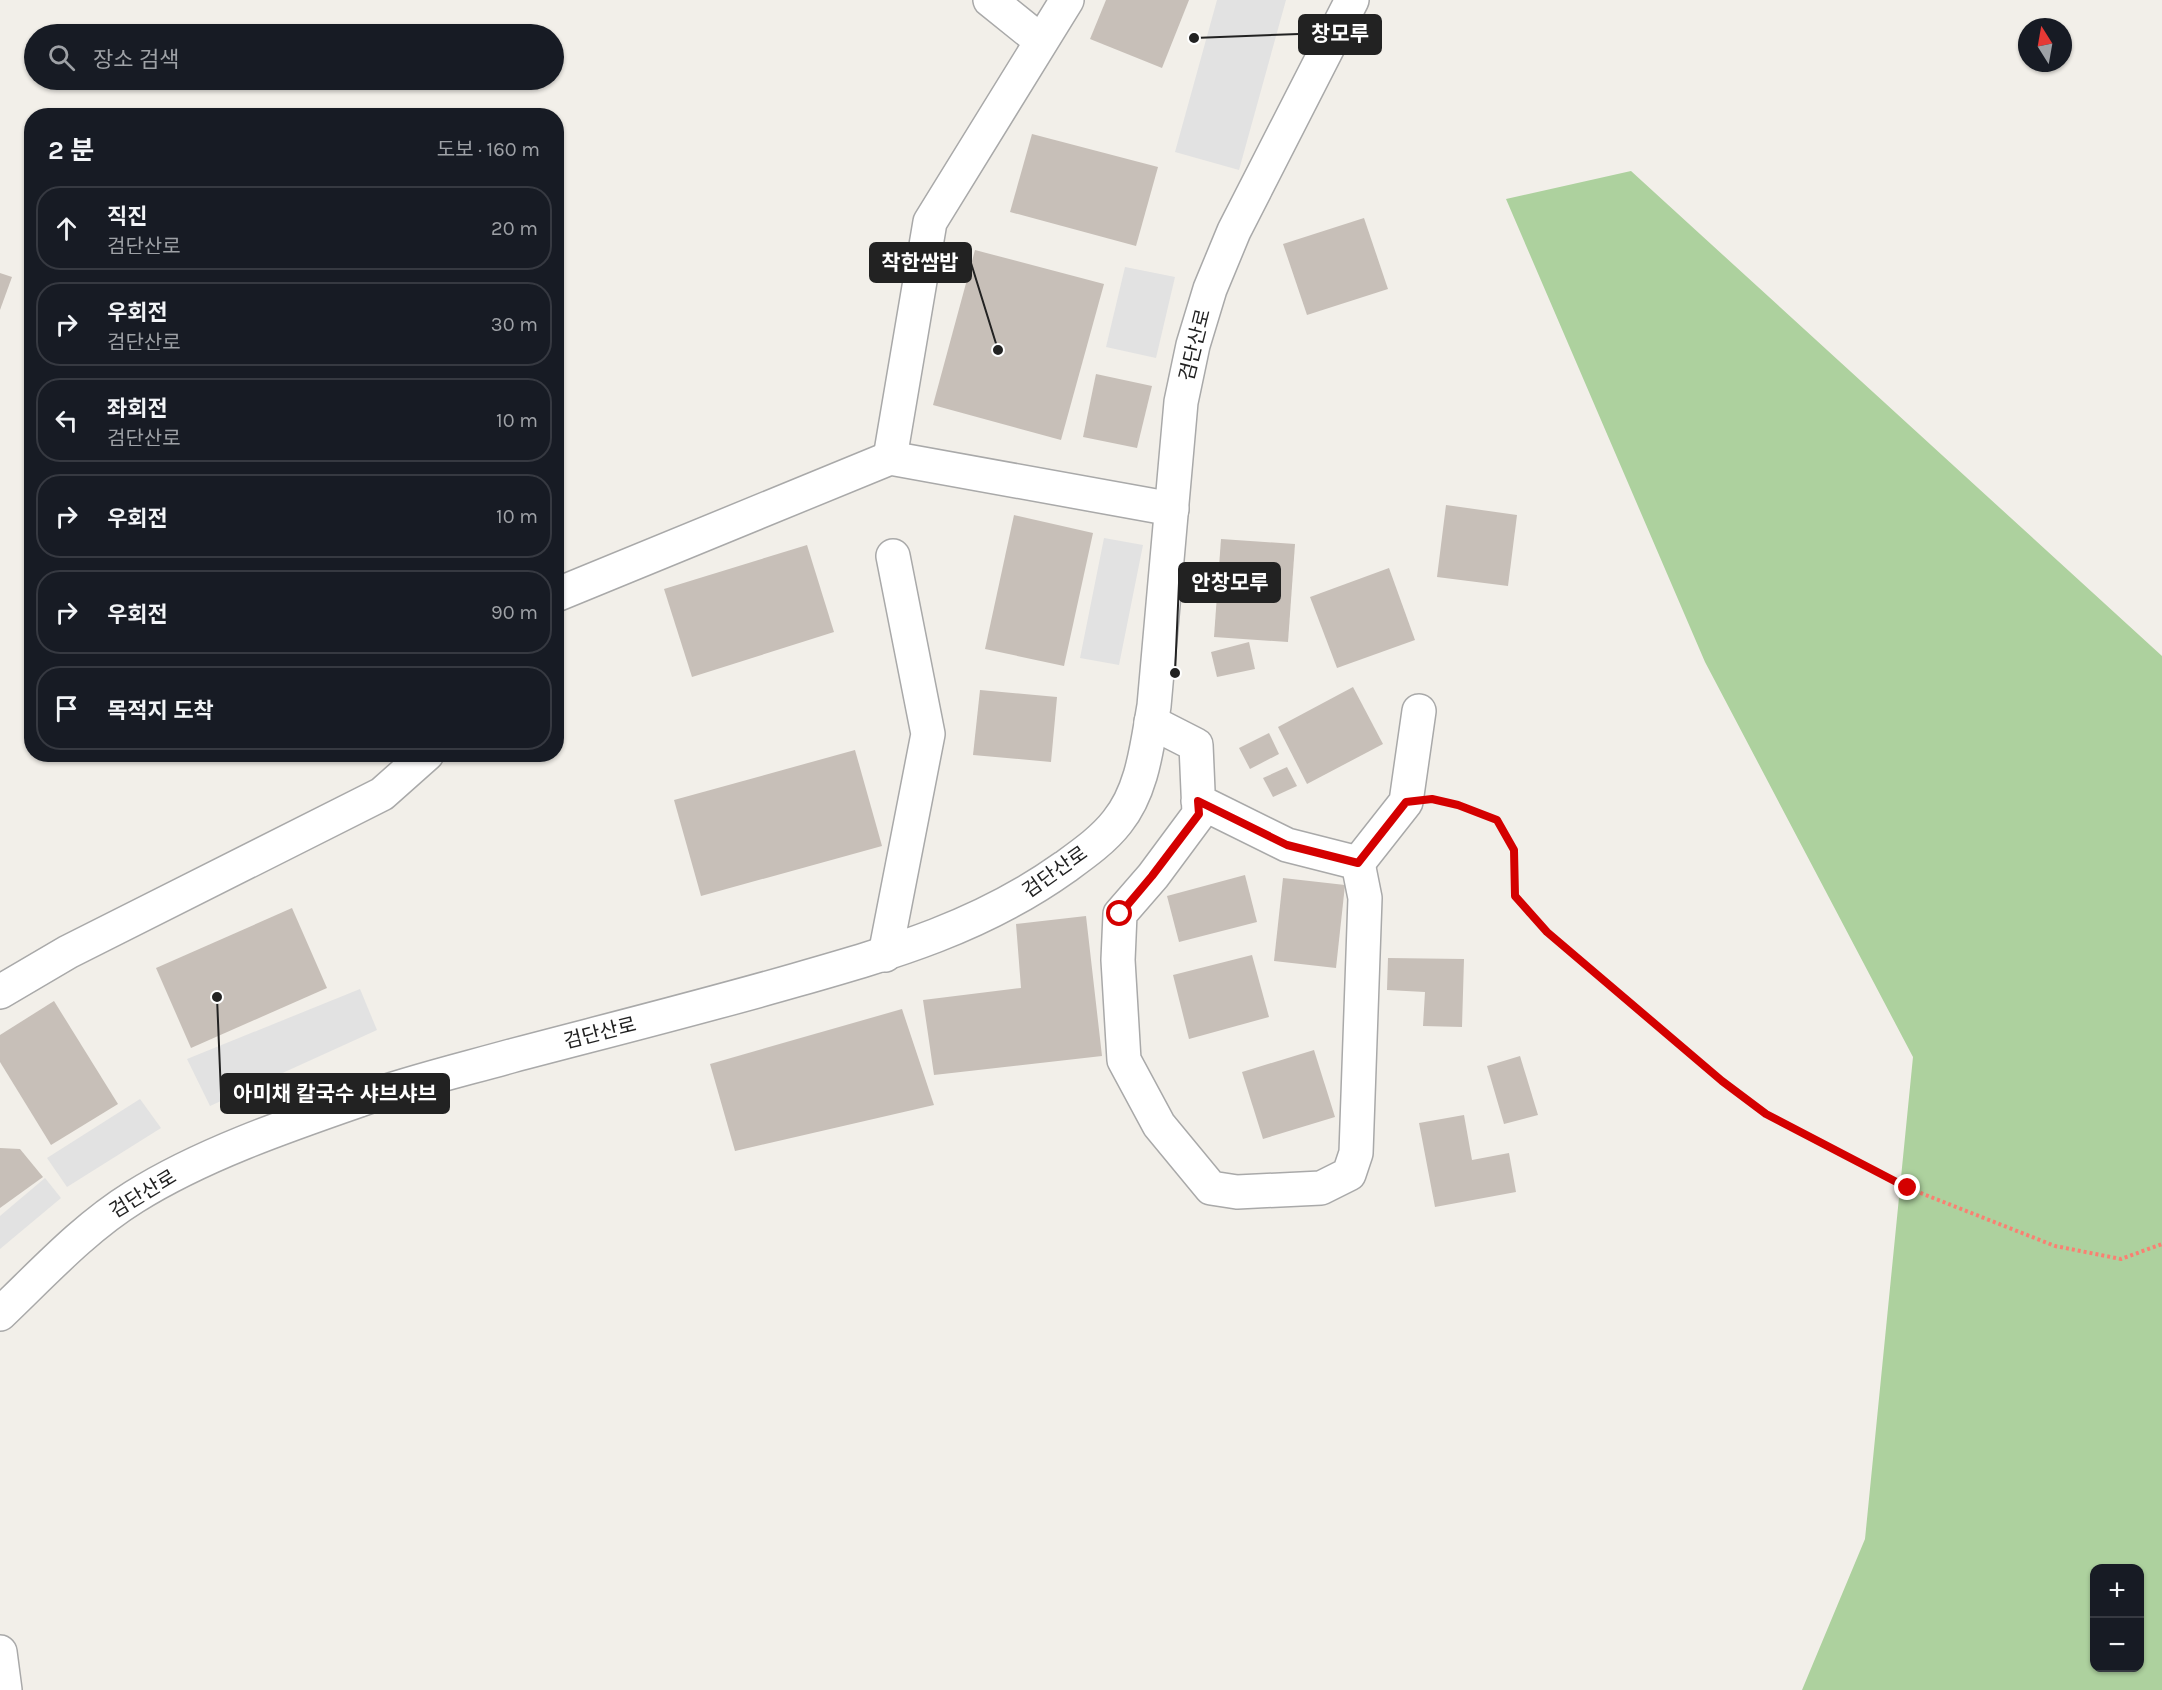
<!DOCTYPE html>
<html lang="ko">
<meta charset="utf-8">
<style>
body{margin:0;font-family:Karla,"Noto Sans KR",sans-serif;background:#20242c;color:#f1f3f6}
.controls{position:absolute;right:18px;bottom:18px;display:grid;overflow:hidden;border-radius:12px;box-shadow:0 2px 4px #0004}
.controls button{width:54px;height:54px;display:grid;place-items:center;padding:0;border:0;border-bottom:2px solid #363941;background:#171b24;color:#f1f3f6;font:30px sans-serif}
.compass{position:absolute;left:2018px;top:18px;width:54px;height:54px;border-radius:50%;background:#171b24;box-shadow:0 2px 4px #0004;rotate:349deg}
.stop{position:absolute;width:18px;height:18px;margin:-14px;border:4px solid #d40000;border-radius:50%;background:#fff}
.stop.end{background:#d40000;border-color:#fff;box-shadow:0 2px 6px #0008}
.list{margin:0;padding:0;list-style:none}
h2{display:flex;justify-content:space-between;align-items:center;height:78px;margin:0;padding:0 24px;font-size:26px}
h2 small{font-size:20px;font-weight:400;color:#9ea1a6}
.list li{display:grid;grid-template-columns:39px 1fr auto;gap:18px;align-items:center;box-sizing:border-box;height:84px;margin:0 12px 12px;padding:0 12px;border:2px solid #363941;border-radius:24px}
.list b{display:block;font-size:22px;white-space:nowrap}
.list p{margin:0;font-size:20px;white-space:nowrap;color:#9ea1a6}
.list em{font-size:20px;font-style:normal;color:#9ea1a6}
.icon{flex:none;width:33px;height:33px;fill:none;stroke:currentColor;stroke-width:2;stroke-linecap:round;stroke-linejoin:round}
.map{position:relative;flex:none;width:2162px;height:1690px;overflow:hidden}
.search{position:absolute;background:#171b24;box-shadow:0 2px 4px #0004;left:24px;top:24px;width:540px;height:66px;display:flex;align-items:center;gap:15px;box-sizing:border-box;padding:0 21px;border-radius:33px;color:#9ea1a6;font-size:22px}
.panel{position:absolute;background:#171b24;box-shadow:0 2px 4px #0004;left:24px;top:108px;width:540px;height:654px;border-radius:24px}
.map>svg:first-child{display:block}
.forest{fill:#add19e;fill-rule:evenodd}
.parking{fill:#e2e2e2}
.building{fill:#c7bfb8}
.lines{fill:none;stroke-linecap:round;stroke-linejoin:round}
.minor-casing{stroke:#a9a9a9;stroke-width:36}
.path{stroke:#fa8072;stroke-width:4;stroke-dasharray:3 3;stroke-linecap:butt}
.minor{stroke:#fff;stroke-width:33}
.route{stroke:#d40000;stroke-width:8}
.labels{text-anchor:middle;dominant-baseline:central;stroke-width:6;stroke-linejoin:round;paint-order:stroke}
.street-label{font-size:20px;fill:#222;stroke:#fff}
.leader{fill:none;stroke:#222;stroke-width:2}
.callout-dot{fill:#222;stroke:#fff;stroke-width:2}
.callout{fill:#222;stroke:#222;stroke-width:2}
.callout-label{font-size:21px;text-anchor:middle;font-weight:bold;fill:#fff}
</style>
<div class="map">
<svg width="2162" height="1690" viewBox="0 0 2162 1690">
<rect width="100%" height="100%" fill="#f2efe9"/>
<!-- forest -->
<path class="forest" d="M1631,171L2162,656V1690H1802L1865,1539L1913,1057L1705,662L1506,199ZM2094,1568H2140V1668H2094Z"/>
<!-- parking -->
<g class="parking">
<polygon points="1217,0 1286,0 1239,170 1175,152"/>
<polygon points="1125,267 1175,277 1156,358 1106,347"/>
<polygon points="1104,538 1143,545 1119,665 1080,658"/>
<polygon points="360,989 377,1030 210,1106 187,1059"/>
<polygon points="140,1099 161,1128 67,1187 47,1158"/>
<polygon points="45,1178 61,1198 0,1249 0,1216"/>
</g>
<!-- building -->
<g class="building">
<polygon points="1106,0 1189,0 1162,68 1090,39"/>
<polygon points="1032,134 1158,167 1136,246 1010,212"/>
<polygon points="1364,218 1388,289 1307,315 1283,244"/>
<polygon points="975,250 1104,284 1061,440 933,405"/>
<polygon points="0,273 12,277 0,310"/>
<polygon points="1096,374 1152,386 1137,448 1083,437"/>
<polygon points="1446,505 1517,515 1508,586 1437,577"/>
<polygon points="1014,515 1093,533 1064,666 985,649"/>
<polygon points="1221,539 1295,544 1288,642 1214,637"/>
<polygon points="807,545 834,632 692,677 664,589"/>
<polygon points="1389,568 1415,640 1337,668 1310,597"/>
<polygon points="1249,642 1255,669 1217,677 1211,652"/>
<polygon points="1353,687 1383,744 1307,784 1278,727"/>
<polygon points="980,690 1057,697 1051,762 973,755"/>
<polygon points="1269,733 1279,754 1250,769 1239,748"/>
<polygon points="855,750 882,846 701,896 674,800"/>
<polygon points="1287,767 1297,786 1273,797 1263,778"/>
<polygon points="1245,875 1257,922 1179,942 1167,896"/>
<polygon points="1283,878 1345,885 1336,968 1274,961"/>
<polygon points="292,908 327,988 191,1048 156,968"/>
<polygon points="1086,916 1102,1056 934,1075 923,1000 1021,988 1016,924"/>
<polygon points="1252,955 1269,1017 1189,1039 1173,975"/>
<polygon points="1388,958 1464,959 1462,1027 1423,1026 1425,992 1387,990"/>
<polygon points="54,1001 118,1104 51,1145 0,1062 0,1035"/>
<polygon points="902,1009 934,1105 735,1151 710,1064"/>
<polygon points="1314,1050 1335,1117 1263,1139 1242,1072"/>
<polygon points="1520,1056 1538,1115 1504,1124 1487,1066"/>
<polygon points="1464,1115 1472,1160 1509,1153 1516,1192 1435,1207 1419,1123"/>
<polygon points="0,1148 20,1149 43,1177 0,1208"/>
</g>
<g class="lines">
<defs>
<g id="minor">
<polyline points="990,0 1041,41"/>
<polyline points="890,458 930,222 1067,0"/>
<polyline points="556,595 890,458 1172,509"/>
<polyline points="1151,722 1196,745 1199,814 1153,876 1120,914 1118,960 1124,1060 1159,1125 1211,1188 1237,1192 1321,1188 1349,1174 1356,1153 1365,898 1358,863 1287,845 1198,801"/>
<polyline points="1358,863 1406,802 1419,711"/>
<polyline points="885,955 928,734 893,556"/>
<polyline points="0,992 68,952 382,794 427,754"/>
<path d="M0,1314C43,1273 84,1228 134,1197C201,1155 285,1126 360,1100C410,1082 461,1070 511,1056C606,1031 702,1007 796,980C894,952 981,927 1065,867C1083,854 1103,840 1117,822C1143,790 1147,745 1154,706L1181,402L1193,345L1210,289L1234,231L1352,0"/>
<polyline points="0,1652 5,1690"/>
</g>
</defs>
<!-- minor casing -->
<use href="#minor" class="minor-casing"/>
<!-- path -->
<polyline class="path" points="1445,802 1497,820 1514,850 1515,896 1529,915 1722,1081 1766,1114 1908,1188 2055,1246 2121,1259 2162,1244"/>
<!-- minor -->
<use href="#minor" class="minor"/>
</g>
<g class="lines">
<!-- route -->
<polyline class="route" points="1120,914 1152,876 1199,814 1198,801 1287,845 1358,863 1406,802 1432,799 1458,805 1497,820 1514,850 1515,896 1547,932 1722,1081 1766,1114 1908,1188"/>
</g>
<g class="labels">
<!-- street labels -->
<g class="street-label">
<text transform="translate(1195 345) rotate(-76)">검단산로</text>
<text transform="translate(1055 872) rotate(-35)">검단산로</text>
<text transform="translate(600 1033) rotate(-14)">검단산로</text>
<text transform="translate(143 1194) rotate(-31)">검단산로</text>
</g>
</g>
<!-- callouts -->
<path class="leader" d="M1194 38L1299 34M998 350L971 263M1175 673L1179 583M217 997L221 1094"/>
<g class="callout-dot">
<circle cx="1194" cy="38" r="6"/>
<circle cx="998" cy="350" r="6"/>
<circle cx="1175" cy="673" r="6"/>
<circle cx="217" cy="997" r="6"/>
</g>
<g class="callout">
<rect x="1299" y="15" width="82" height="39" rx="6"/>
<rect x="870" y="243" width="101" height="39" rx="6"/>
<rect x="1179" y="563" width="101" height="39" rx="6"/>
<rect x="221" y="1074" width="228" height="39" rx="6"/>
</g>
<g class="callout-label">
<text x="1340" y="41">창모루</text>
<text x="920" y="270">착한쌈밥</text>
<text x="1230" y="590">안창모루</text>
<text x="335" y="1101">아미채 칼국수 샤브샤브</text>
</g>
</svg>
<div class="controls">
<button>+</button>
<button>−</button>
</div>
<svg class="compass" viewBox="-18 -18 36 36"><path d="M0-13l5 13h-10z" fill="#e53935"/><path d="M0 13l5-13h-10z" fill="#9ea1a6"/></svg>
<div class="stop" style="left:1120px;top:914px"></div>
<div class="stop end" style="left:1908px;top:1188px"></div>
<div class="search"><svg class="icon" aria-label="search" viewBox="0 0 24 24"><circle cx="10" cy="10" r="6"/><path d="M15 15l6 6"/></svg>장소 검색</div>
<section class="panel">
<h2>2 분<small>도보 · 160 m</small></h2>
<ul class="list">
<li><svg class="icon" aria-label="ahead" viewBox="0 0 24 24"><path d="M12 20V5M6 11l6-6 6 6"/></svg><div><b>직진</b><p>검단산로</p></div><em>20 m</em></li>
<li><svg class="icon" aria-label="right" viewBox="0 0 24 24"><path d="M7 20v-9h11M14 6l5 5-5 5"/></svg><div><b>우회전</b><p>검단산로</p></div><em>30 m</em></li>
<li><svg class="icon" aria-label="left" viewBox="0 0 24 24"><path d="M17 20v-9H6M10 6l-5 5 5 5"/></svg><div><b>좌회전</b><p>검단산로</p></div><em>10 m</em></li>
<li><svg class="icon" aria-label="right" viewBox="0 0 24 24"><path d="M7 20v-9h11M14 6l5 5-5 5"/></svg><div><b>우회전</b></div><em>10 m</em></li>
<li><svg class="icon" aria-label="right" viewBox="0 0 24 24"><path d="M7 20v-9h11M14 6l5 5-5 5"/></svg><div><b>우회전</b></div><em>90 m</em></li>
<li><svg class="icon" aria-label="arrive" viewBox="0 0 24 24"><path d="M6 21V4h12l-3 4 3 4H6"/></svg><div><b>목적지 도착</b></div></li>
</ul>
</section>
</div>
